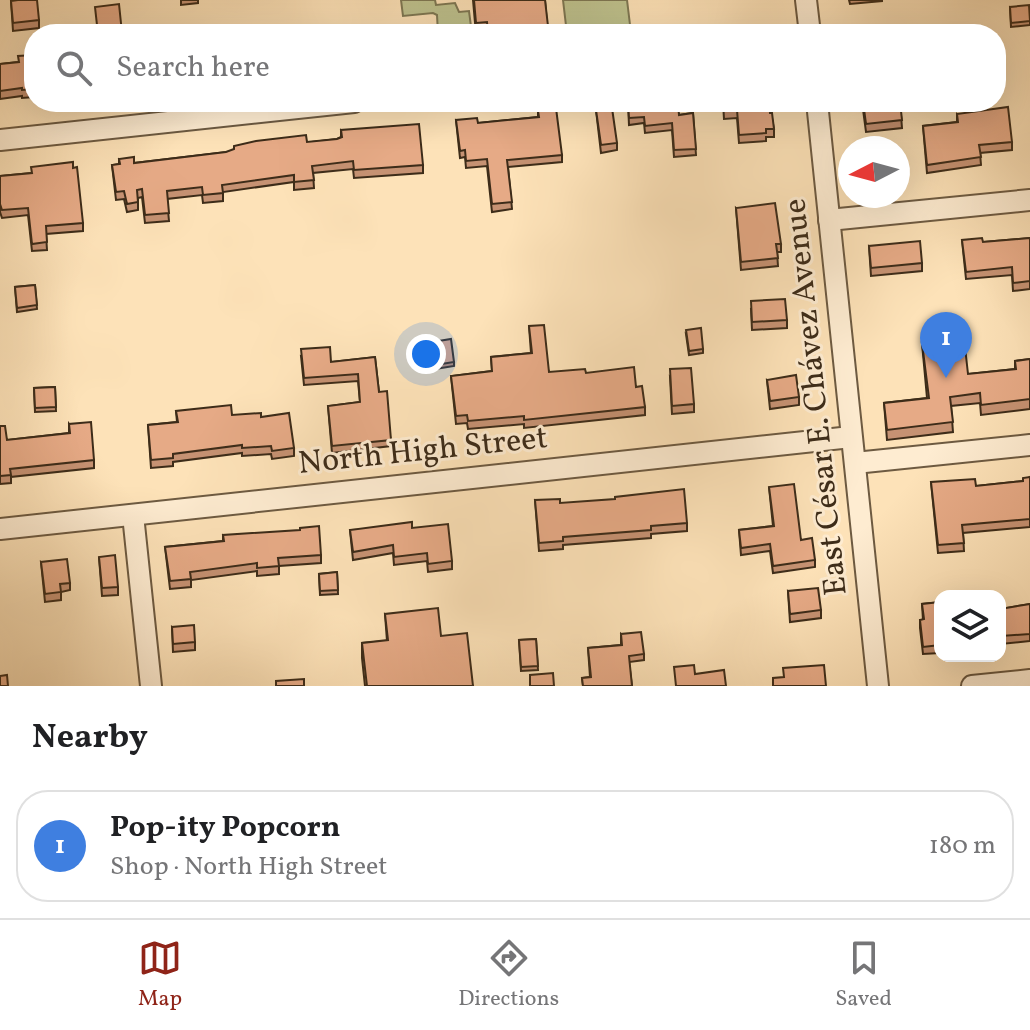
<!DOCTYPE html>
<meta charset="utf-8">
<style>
body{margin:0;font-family:Vollkorn,serif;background:#f2f2f2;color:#202124}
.controls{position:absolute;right:24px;bottom:24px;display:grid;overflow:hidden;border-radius:16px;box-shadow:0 8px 32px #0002}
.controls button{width:72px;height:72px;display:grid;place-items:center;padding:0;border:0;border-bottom:2px solid #e0e0e0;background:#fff;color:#202124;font:40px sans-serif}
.compass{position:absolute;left:838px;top:136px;width:72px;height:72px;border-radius:50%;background:#fff;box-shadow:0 8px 32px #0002;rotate:264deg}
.you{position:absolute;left:426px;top:354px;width:28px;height:28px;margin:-20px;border:6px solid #fff;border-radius:50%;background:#1a73e8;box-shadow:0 0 0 12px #1a73e833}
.badge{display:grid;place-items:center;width:52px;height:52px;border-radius:50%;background:#8f2418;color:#fff;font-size:26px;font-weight:700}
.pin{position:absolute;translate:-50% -66px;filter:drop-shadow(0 2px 4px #0008)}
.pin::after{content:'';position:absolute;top:42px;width:28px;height:24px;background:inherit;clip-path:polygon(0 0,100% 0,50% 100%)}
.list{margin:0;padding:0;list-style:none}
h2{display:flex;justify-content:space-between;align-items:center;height:104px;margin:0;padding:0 32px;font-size:34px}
h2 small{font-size:26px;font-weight:400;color:#757577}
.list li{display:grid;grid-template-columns:52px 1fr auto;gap:24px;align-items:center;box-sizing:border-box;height:112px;margin:0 16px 16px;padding:0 16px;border:2px solid #e0e0e0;border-radius:32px}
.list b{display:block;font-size:30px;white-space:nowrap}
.list p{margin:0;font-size:26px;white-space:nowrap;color:#757577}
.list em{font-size:26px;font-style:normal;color:#757577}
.icon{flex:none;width:44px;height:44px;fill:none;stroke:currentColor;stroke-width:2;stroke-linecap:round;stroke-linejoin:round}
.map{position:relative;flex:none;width:1030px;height:686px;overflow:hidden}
.search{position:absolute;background:#fff;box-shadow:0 8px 32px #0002;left:24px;right:24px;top:24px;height:88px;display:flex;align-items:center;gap:20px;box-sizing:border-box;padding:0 28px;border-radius:32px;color:#757577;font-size:30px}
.sheet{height:232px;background:#fff}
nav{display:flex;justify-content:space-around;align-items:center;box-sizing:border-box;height:112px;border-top:2px solid #e0e0e0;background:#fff;font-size:22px;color:#757577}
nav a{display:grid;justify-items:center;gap:4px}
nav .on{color:#8f2418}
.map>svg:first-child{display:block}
.green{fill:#bfc38f;stroke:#7e7854;stroke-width:2}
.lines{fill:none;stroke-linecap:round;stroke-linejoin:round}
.minor-casing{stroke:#6d5a41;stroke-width:24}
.minor{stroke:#feecd1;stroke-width:20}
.wall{fill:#c69273;stroke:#3d2c19;stroke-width:2}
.building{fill:#e6aa86;stroke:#3d2c19;stroke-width:2}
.labels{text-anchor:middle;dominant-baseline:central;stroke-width:6;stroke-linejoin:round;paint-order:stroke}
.street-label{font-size:32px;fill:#3d2c19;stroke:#feecd1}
</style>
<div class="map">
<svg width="1030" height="686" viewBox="0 0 1030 686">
<rect width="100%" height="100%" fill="#fde2b8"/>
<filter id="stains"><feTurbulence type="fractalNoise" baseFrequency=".0025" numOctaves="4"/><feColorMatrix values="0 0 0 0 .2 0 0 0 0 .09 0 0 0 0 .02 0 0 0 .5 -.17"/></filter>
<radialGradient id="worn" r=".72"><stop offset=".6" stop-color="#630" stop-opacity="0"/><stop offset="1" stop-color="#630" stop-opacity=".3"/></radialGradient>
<!-- green -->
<g class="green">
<polygon points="401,0 435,0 436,5 455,3 459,12 469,11 472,34 438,34 437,15 433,13 403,16"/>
<polygon points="563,0 627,0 631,33 567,34"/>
</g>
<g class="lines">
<defs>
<g id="minor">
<polyline points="806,0 810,34"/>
<polyline points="817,102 878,686"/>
<polyline points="0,140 354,102"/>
<polyline points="829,220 1030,200"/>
<polyline points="855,463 1030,445"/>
<polyline points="133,515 151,686"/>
<polyline points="0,529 851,437"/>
<polyline points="972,686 1030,680"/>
</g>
</defs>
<!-- minor casing -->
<use href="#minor" class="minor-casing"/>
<!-- minor -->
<use href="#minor" class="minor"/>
</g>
<!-- wall -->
<g class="wall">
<polygon points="181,0 198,0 198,3 181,5"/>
<polygon points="473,0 545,0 548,34 476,34"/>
<polygon points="849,0 882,0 882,1 850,4"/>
<polygon points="11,1 39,20 39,28 13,31"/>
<polygon points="1010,7 1030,10 1030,25 1011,27"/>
<polygon points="34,55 34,97 22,98 22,96 0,99 0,64 18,62"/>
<polygon points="628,102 679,115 693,113 696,155 674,157 672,130 645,133 644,123 629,125"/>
<polygon points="723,102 769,102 774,129 774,137 766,137 766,141 739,143 737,118 724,119"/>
<polygon points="862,102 900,102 902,128 866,132"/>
<polygon points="596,110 617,143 617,150 601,153"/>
<polygon points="538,111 562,155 562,162 508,167 512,209 492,212 487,166 466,168 465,157 460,158 456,120 478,123 538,117"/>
<polygon points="957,114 1012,142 1012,150 980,153 981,165 927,173 923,126 957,122"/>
<polygon points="341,130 423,165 423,173 354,178 353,169 313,173 314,188 294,190 294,182 223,192 223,201 203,203 202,195 167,199 169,221 145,223 142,197 138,198 138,210 127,212 124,199 116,200 112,165 119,164 119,159 134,163 337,139 341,137"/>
<polygon points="31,173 83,223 83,231 46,234 47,250 32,251 28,215 2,218 0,212 0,176"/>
<polygon points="736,208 781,244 781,252 777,252 778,266 741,270"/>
<polygon points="1030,238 1030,289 1013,291 1012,275 966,279 962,240 983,242"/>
<polygon points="869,246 922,263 922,271 871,276"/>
<polygon points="35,285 37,309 17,312 15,287"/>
<polygon points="751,309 787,320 787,328 752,330"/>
<polygon points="529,326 549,372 586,373 636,387 645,407 645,415 524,428 524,424 468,429 467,423 456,424 451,376 492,371 491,357 531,353"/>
<polygon points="686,334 703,349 703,353 689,355"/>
<polygon points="922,343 968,374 1015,369 1015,361 1030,359 1030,409 981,415 980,403 951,406 953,432 887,440 884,403 927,398"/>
<polygon points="432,346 454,362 454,366 435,369"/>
<polygon points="301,356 331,362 375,357 379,392 391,440 391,446 332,453 328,406 360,402 358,381 304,385"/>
<polygon points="670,377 694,404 694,412 672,414"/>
<polygon points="767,380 799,397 799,405 770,409"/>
<polygon points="55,387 56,411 35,412 34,388"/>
<polygon points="176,411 261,417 294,448 294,456 272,459 271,454 242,456 242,453 173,462 173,466 151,468 148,425 177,422"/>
<polygon points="69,424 94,460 94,468 11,477 11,483 0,484 0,426 7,440 69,433"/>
<polygon points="1030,477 1030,527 963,533 964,551 938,553 931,482 976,486 1023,481"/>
<polygon points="769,487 801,540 815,560 815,567 773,573 770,551 741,555 739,530 773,526"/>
<polygon points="535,500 687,523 687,531 651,534 651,538 563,545 563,549 539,551"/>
<polygon points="412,528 452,561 452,569 428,572 427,561 394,565 393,553 353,560 350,530"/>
<polygon points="223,535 321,555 321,563 279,566 279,574 257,576 257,571 191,580 191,587 170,589 165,547 223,541"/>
<polygon points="99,557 118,587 118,595 102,596"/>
<polygon points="41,562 70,583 70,590 61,592 61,600 45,602"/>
<polygon points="337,572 338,594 320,595 319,574"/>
<polygon points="788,591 821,610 821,618 790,622"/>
<polygon points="940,602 940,653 923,654 920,628 920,620 923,620 922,604"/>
<polygon points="1030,604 1030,641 1001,644 1000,609"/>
<polygon points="385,614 441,636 473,686 365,686 362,658 362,643 387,641"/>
<polygon points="172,627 195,642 195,650 173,652"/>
<polygon points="621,634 644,654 644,660 629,662 632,686 583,686 582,678 590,677 588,648 621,645"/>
<polygon points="536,639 538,670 521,671 519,640"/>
</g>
<!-- building -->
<g class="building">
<polygon points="18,0 37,0 39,20 13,23 11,1"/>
<polygon points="474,0 545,0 548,26 488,32 487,22 476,23"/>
<polygon points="119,4 122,33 98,34 95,7"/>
<polygon points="1029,5 1030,21 1011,23 1010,7"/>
<polygon points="298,27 299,34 210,34"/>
<polygon points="900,29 901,34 852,34"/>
<polygon points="34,55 34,89 22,90 22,88 0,91 0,64 19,62 18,56"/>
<polygon points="628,102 678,102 679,115 693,113 696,149 674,150 672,123 645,126 644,117 629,118"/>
<polygon points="724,102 769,102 770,113 772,113 774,129 766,129 766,133 739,135 737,110 724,111"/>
<polygon points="863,102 900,102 902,120 866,124"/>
<polygon points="1008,107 1012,142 979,145 981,157 927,165 923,126 958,122 957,114"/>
<polygon points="556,108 562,155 507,160 512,202 492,204 487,159 466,161 465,150 460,151 456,120 477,118 478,123 539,117 538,111"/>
<polygon points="612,108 617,143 601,145 596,110"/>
<polygon points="419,124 423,165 354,170 353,161 312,166 314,180 294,182 294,175 222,185 223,193 203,195 202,187 167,191 169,213 145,215 142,189 137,190 138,202 127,204 124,191 116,192 112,165 120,164 119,159 134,157 134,163 226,152 234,149 234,146 256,141 306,135 307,142 337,139 342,137 341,130"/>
<polygon points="73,162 73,168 77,167 83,223 46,226 47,242 32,244 28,208 2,210 0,204 0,176 32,173 31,167"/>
<polygon points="775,203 781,244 776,244 778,258 741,262 736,208"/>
<polygon points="982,238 983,242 1030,238 1030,281 1013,283 1012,267 966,272 962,240"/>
<polygon points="920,241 922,263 871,268 869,246"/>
<polygon points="35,285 37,305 17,308 15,287"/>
<polygon points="785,299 787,320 752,322 751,301"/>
<polygon points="544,325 549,372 585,369 586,373 634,367 636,387 642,386 645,407 524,420 524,416 468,421 467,415 456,416 451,376 492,371 491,357 532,353 529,326"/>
<polygon points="701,328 703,349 689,351 686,330"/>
<polygon points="964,338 968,374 1016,369 1015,361 1030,359 1030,399 981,405 980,393 950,397 953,422 887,430 884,403 929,398 922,343"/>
<polygon points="451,339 454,362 435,365 432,342"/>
<polygon points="330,347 331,362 375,357 379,392 387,391 391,440 332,446 328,406 360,402 358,374 304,378 301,349"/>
<polygon points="691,368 694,404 672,406 670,369"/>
<polygon points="796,375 799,397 770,401 767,380"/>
<polygon points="55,387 56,407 35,408 34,388"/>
<polygon points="231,405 232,415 261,413 261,417 289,413 294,448 272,451 271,446 242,448 242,445 173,454 173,458 151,460 148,425 178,422 176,411"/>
<polygon points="91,422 94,460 10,469 11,475 0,476 0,426 5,426 7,440 70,433 69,424"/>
<polygon points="1030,477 1030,519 962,525 964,543 938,545 931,482 975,479 976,486 1023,481 1023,478"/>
<polygon points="794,484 801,540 812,538 815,560 773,566 770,544 741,548 739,530 774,526 769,487"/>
<polygon points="684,489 687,523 651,526 651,530 563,537 563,541 539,543 535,500 560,499 560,503 615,499 615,497"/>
<polygon points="412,522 412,528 448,524 452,561 428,564 427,553 394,557 393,545 353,552 350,530"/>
<polygon points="319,526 321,555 278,558 279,566 257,568 257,563 190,572 191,579 170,581 165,547 224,541 223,535 300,530 300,528"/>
<polygon points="115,555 118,587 102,588 99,557"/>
<polygon points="67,559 70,583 60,584 61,592 45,594 41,562"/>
<polygon points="337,572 338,590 320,591 319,574"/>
<polygon points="818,588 821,610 790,614 788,591"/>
<polygon points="940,602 940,645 923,647 920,620 924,619 922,604"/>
<polygon points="1030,604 1030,634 1001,636 1000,609"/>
<polygon points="438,608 441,636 467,633 473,686 367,686 362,643 388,640 385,614"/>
<polygon points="194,625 195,642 173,644 172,627"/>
<polygon points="641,632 644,654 629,656 632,686 583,686 582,678 591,677 588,648 622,645 621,634"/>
<polygon points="536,639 538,666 521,667 519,640"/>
<polygon points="694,665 695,674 724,670 726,686 676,686 674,667"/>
<polygon points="824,665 826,686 773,686 773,678 784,677 783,668"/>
<polygon points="553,673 554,686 530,686 530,675"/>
<polygon points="7,675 8,686 0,686 0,676"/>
<polygon points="304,679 304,686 276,686 276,681"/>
</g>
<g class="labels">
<!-- street labels -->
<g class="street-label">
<text transform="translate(817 397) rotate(-96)">East César E. Chávez Avenue</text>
<text transform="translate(423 452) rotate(-6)">North High Street</text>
</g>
</g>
<rect width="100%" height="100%" filter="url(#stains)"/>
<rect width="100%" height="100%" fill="url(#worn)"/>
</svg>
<div class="controls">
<button><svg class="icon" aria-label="layers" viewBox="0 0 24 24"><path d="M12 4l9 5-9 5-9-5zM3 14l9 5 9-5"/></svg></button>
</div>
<svg class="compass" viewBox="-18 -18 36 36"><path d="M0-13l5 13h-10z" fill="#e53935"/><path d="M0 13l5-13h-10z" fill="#757577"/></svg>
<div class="you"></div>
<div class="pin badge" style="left:946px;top:378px;background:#3f7fe0">1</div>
<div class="search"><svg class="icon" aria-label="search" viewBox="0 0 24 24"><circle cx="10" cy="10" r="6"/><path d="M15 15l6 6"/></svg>Search here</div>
</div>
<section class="sheet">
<h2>Nearby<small></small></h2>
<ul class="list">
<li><span class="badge" style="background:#3f7fe0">1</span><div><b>Pop-ity Popcorn</b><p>Shop · North High Street</p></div><em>180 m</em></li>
</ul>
</section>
<nav>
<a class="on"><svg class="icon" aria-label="map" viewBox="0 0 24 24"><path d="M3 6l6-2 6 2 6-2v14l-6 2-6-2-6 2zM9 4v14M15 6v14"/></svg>Map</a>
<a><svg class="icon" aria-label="directions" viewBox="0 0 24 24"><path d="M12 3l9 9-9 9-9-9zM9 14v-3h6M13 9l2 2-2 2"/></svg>Directions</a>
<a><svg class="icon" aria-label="saved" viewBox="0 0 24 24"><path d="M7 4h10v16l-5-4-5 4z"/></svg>Saved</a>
</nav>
